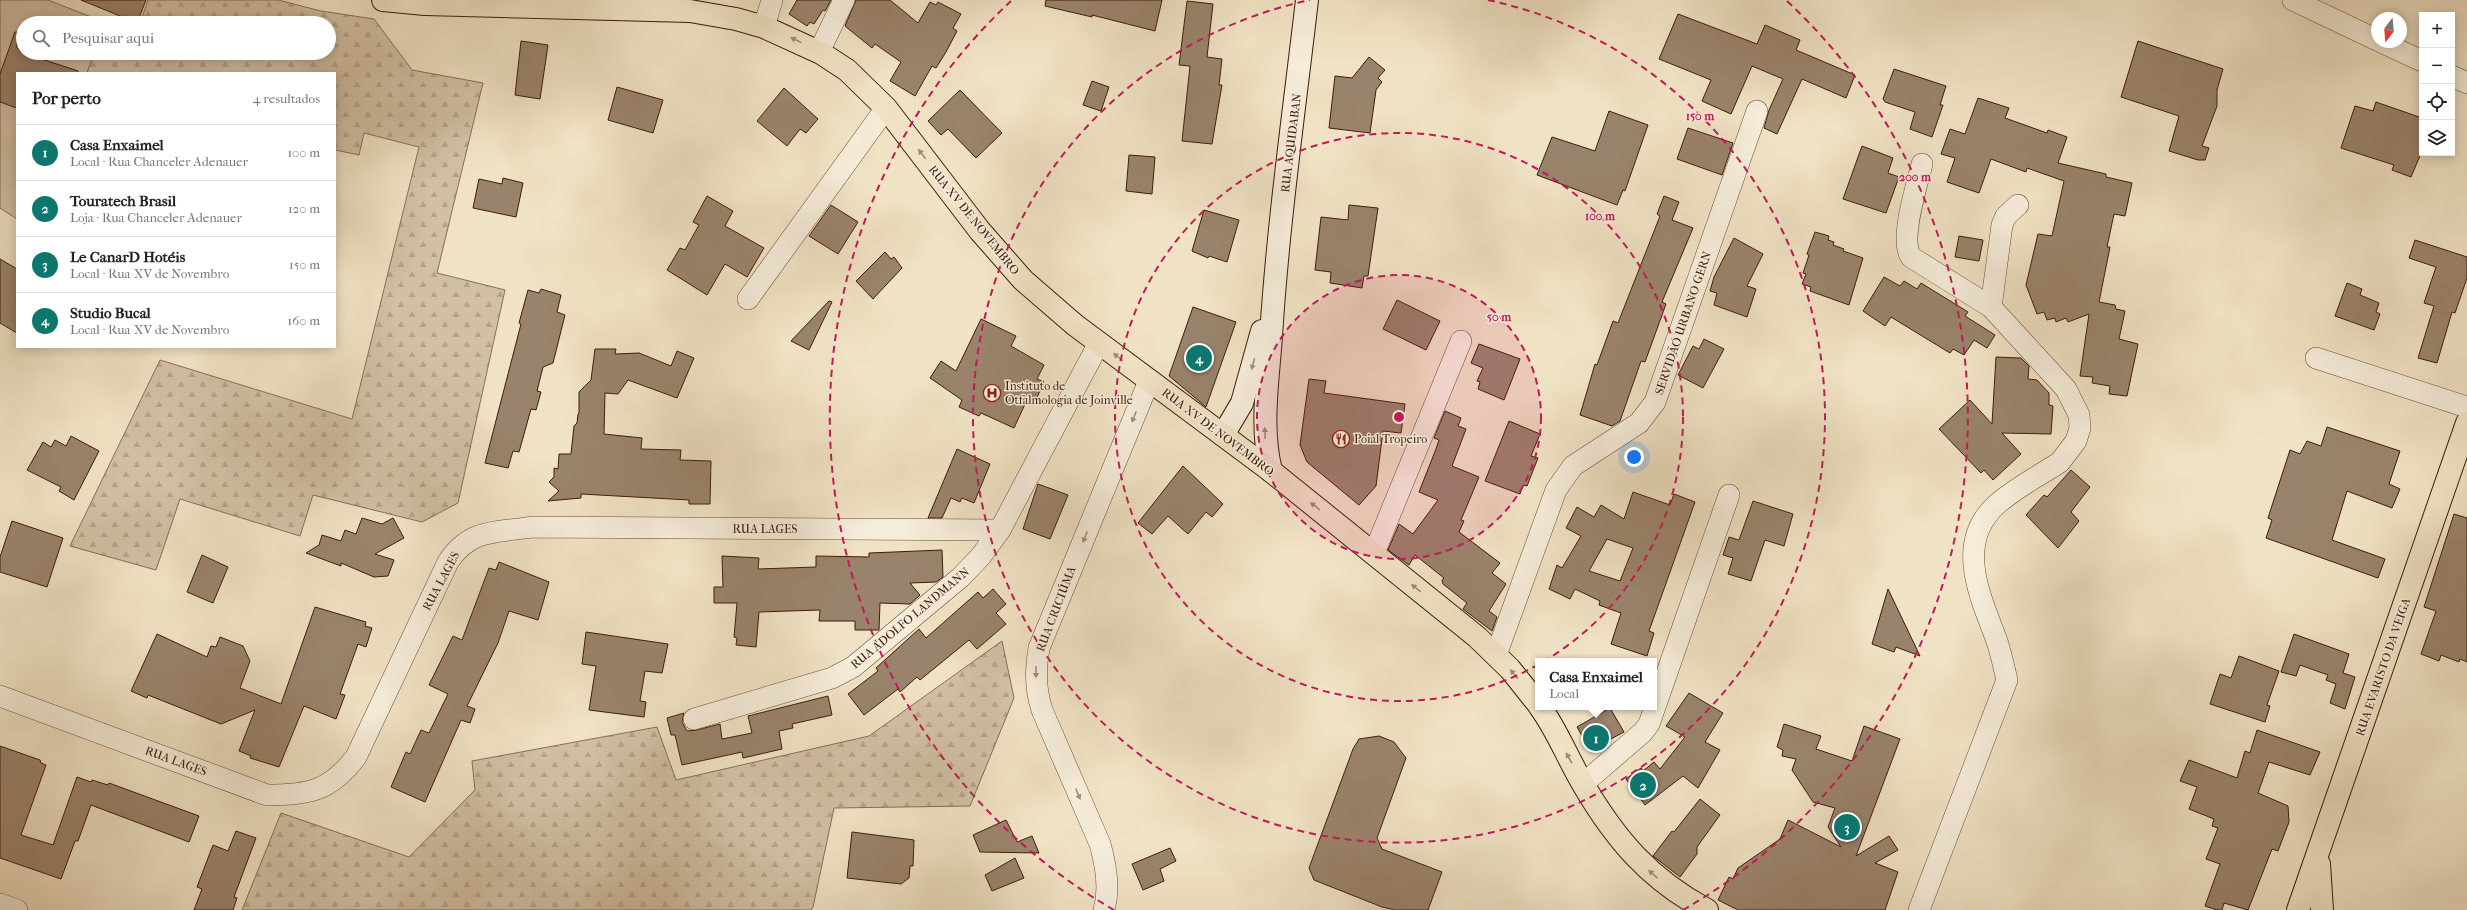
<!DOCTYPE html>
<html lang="pt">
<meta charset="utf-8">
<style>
body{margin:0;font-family:"IM FELL French Canon",serif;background:#f2f2f2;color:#202124}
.controls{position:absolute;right:12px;top:12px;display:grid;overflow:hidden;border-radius:0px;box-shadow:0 2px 10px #0003}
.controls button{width:36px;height:36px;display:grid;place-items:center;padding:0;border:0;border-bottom:1px solid #e0e0e0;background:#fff;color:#202124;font:20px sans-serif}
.compass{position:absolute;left:2371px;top:12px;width:36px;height:36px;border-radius:50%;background:#fff;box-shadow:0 2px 10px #0003;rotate:196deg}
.you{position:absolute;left:1634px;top:457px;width:14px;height:14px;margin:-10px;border:3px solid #fff;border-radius:50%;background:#1a73e8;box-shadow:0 0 0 6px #1a73e833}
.badge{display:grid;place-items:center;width:26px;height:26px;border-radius:50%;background:#0f766e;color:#fff;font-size:13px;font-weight:700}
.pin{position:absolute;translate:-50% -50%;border:2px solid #fff;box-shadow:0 1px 4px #0006}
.popup{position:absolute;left:1535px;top:658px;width:122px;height:52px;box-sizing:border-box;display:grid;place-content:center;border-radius:0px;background:#fff;filter:drop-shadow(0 1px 3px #0005);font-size:13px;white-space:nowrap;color:#757577}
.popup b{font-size:15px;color:#202124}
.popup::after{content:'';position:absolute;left:50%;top:100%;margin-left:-8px;border:8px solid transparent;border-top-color:#fff}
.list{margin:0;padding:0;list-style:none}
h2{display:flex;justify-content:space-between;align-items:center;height:52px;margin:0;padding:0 16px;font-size:17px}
h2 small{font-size:13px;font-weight:400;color:#757577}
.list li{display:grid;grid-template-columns:26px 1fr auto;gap:12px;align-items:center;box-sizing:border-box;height:56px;padding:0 16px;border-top:1px solid #e0e0e0}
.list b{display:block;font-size:15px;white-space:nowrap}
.list p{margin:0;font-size:13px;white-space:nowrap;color:#757577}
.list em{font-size:13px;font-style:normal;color:#757577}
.icon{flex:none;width:22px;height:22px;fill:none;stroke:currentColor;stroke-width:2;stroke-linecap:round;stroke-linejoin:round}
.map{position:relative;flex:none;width:2467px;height:910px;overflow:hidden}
.search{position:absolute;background:#fff;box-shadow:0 2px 10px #0003;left:16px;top:16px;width:320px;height:44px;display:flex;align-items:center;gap:10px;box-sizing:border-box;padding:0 14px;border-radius:22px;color:#757577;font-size:15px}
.panel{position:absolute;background:#fff;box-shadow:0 2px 10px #0003;left:16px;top:72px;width:320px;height:276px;border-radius:0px}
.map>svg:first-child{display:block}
.forest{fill:url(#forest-firs);stroke:#886e58}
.garden{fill:#d2c0a5;stroke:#886e58}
.building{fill:#9a836c;stroke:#3d1c0c;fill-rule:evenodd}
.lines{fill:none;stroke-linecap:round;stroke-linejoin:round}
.street-casing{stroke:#6a4e3a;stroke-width:22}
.secondary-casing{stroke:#3d1c0c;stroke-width:24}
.primary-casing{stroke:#3d1c0c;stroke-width:24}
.street{stroke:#f5ecd9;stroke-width:21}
.secondary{stroke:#f5ecd9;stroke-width:22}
.primary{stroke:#f0e2c4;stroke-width:22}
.oneway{fill:#9f8971}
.oneway2{fill:#a28e7d}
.ring{fill:none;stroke:#c2185b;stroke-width:2;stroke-dasharray:7 5}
.labels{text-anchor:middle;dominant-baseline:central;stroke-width:3;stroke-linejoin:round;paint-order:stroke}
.street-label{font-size:12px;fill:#3d1c0c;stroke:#f5ecd9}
.poi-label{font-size:12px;fill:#3d1c0c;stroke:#f5ecd9;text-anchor:start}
.centre{fill:#c2185b;stroke:#f5ecd9;stroke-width:2}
.ring-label{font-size:12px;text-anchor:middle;font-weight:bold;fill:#c2185b;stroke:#f5ecd9;stroke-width:3;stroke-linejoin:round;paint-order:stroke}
</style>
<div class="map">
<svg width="2467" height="910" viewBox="0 0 2467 910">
<defs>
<pattern id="forest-firs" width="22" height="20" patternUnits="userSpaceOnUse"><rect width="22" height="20" fill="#d2c0a5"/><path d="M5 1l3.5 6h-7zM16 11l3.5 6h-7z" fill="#b5a48d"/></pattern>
</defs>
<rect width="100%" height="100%" fill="#f0e2c4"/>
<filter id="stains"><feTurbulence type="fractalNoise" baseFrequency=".005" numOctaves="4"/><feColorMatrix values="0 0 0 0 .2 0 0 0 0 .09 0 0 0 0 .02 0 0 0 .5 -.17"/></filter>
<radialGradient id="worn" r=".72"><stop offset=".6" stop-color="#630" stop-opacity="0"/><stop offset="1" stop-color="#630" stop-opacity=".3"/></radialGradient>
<!-- forest -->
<g class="forest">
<polygon points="148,0 278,0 321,11 374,19 412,70 483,83 437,273 505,290 458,503 422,522 313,495 300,536 180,499 156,570 70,546 160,360 352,419 419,147 364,133 359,155 335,150 335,73 84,73 73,53 329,53 329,23 140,23"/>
<polygon points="1002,641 1014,698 970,806 834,808 813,907 811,910 242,910 281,813 409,857 475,790 472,761 657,727 676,780 869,736"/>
</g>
<!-- garden -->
<polygon class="garden" points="0,0 48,0 104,22 23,23 23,53 94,53 87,73 17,73 17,219 0,208"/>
<!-- building -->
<g class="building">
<polygon points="81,0 146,0 137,23"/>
<polygon points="797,0 831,0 825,11 823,10 814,24 810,22 807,26 789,14"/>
<polygon points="856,0 890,0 918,23 930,2 936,5 938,2 961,14 953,28 957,31 946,52 936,68 932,66 915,96 890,81 901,62 875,44 872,48 845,26"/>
<polygon points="1046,0 1162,0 1155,31 1092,15 1092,17 1045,6"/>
<polygon points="1187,1 1213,4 1207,57 1222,59 1219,85 1222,85 1212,144 1182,141 1190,66 1179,65"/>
<polygon points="1678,14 1757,44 1765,25 1800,40 1796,50 1855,75 1846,98 1802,79 1777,134 1764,128 1769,110 1783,79 1752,66 1731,114 1702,101 1711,80 1659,59"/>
<polygon points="15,32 17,32 17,48 23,53 78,71 78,73 17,73 17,108 0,102 0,74"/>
<polygon points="521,41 548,45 540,99 515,95"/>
<polygon points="2138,41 2223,69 2217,90 2217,106 2202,146 2209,148 2205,160 2198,160 2169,151 2179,116 2121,97"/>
<polygon points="1369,57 1385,70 1378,78 1382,82 1376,90 1370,133 1329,128 1335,76 1352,78"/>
<polygon points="1894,69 1946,86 1940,105 1943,105 1932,137 1910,129 1915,112 1885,102 1883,99"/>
<polygon points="1092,81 1109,87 1101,111 1083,105"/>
<polygon points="617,87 663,100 653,133 608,120"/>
<polygon points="784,88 818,119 806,133 800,129 787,146 757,121"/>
<polygon points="960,90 1002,133 976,158 948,129 941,135 928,121"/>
<polygon points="1978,98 2009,108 2005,118 2047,133 2048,130 2067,137 2058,163 2106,174 2106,177 2132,183 2125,216 2114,214 2107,247 2110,247 2099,302 2115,305 2116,309 2125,311 2119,339 2138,344 2127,396 2109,394 2110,386 2092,383 2093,377 2080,376 2089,314 2068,322 2066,318 2056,322 2055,318 2047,320 2044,312 2037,314 2026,285 2038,234 2052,236 2064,181 2027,168 2026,172 1991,159 1979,193 1947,182 1955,158 1941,154 1950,129 1965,134"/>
<polygon points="2376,102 2422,118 2422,151 2411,177 2392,170 2394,165 2341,148 2355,106 2373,111"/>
<polygon points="1609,111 1648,125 1625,191 1623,190 1617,205 1537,175 1552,137 1595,151"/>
<polygon points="1688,128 1733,143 1722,175 1677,159"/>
<polygon points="1862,146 1893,158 1888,173 1899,177 1886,213 1843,199"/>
<polygon points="1129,155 1155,157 1152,194 1126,191"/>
<polygon points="503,178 523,183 516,217 473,208 479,179 502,184"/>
<polygon points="707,196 733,211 725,226 764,248 747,277 725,264 707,295 667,270 680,248 685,250 699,225 693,222"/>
<polygon points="1664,196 1679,202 1672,220 1693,228 1662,302 1666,304 1645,362 1641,361 1620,421 1612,426 1580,415 1595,364 1597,365 1613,321 1618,323 1660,216 1657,214"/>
<polygon points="831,205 858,222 838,254 809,236"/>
<polygon points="1349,205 1378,208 1368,276 1364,276 1362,288 1330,283 1331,272 1315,270 1321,217 1348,220"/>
<polygon points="1204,210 1239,220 1227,262 1209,256 1208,258 1192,251"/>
<polygon points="1815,232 1829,236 1828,240 1834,242 1833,245 1844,249 1843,251 1863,258 1849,305 1810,291 1811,287 1802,284 1806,274 1803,273 1809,255 1807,254"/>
<polygon points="1959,236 1983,240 1979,261 1955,257"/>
<polygon points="1734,238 1763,254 1747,286 1756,289 1747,317 1714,305 1717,293 1710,291 1714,277"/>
<polygon points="2415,240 2467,257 2467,278 2455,313 2452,312 2437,363 2418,358 2434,306 2424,303 2436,267 2409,258"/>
<polygon points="885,252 891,259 894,257 902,268 873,299 856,281"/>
<polygon points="0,259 17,269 17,333 0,323"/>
<polygon points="1884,277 1900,286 1904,281 1917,289 1921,283 1968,312 1965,316 1995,335 1987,348 1974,340 1964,355 1953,349 1950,353 1891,317 1885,326 1863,311"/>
<polygon points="2347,283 2362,289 2360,295 2379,303 2376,312 2380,314 2374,330 2335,316"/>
<polygon points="541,289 561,295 557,312 565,315 553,363 543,367 537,391 541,392 536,410 531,409 519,452 513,451 508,468 485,463 521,324 519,323 528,290 539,293"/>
<polygon points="1397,300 1440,321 1426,350 1383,329"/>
<polygon points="829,301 832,302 809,350 791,341"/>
<polygon points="1193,307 1236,322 1206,407 1169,376"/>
<polygon points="981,319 1016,336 1011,346 1044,365 1037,379 1044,382 1034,404 1027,400 1014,428 981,413 979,416 959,407 962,400 930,378 941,361 956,371"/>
<polygon points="1704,339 1724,349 1703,388 1678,375 1693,346 1699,349"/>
<polygon points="1479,344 1520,359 1504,400 1478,389 1480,382 1477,381 1483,368 1471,363"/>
<polygon points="595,349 616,349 615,354 639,353 671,366 677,351 694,358 677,398 628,380 618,394 605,393 604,434 642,438 641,449 681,450 680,460 711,461 710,504 689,504 689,500 581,494 581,498 548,501 559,491 549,482 554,477 554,468 558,469 559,454 571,454 574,426 577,423 578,414 579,413 579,392 591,380"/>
<polygon points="1996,357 2021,358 2029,366 2028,379 2037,380 2049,393 2049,405 2053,406 2051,434 2002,433 2021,454 1993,480 1984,470 1981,473 1939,429 1970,400 1992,424"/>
<polygon points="1309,379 1326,381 1324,393 1405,404 1401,433 1383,431 1376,486 1359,505 1307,462 1300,445"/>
<polygon points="1445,411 1461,418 1458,426 1466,429 1452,466 1479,477 1461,520 1464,521 1459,532 1500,563 1492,573 1506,584 1489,611 1497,617 1492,631 1463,609 1467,603 1443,584 1442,580 1444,578 1415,555 1409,565 1388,550 1399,524 1413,534 1438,500 1419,492 1436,449 1439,440 1434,438"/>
<polygon points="1509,421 1540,434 1531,456 1538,458 1527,486 1523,485 1520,494 1485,481"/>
<polygon points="2327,427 2400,451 2389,484 2400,489 2392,508 2347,491 2332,540 2385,559 2378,578 2266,538 2272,520 2268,518 2290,450 2300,454 2307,441 2321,446"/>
<polygon points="71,436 99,451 74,500 59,491 61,487 27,470 43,442 51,447 55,440 66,446"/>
<polygon points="957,449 990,464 974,503 962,498 960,502 951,498 942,518 928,518"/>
<polygon points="1183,466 1223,504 1212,517 1206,512 1188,534 1168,516 1152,534 1138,523"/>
<polygon points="2071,470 2090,487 2071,512 2079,521 2058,548 2026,515 2044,495 2047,497"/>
<polygon points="1038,484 1068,495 1050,539 1023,529"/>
<path d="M1633,492L1670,505L1674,494L1695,502L1649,631L1654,633L1647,656L1611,644L1621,613L1599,605L1600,601L1575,589L1570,599L1549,589L1557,565L1562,568L1581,536L1566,528L1577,507L1594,517L1601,505L1624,519ZM1607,539L1633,548L1620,581L1589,571Z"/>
<polygon points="1753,501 1793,514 1784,546 1765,540 1751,581 1728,574 1733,558 1723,555 1729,537 1739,540"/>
<polygon points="2454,514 2467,518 2467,662 2460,659 2459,662 2441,655 2439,661 2421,654 2436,611 2424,607"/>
<polygon points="362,518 382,524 393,518 404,538 375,554 394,560 388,576 374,577 341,563 341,566 306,553 319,545 322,535 341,541 345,530 356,534"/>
<polygon points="12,521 63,538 47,587 0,572 0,557"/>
<polygon points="942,550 943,577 936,582 910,583 920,595 910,604 880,603 879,630 855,630 855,621 819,621 820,610 759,612 756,647 736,645 737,638 734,637 737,603 714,603 714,587 723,587 722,556 759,558 758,569 816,567 816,556 869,557 869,553"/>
<polygon points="202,555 228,567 213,603 187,592"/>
<polygon points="499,562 549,582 538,620 509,611 498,643 467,706 475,709 470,723 461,720 425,802 391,787 406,752 410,754 421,730 429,733 448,694 429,685 453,636 462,640 489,568 496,570"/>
<polygon points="993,589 1006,604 996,613 1006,624 977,649 969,640 920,680 917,677 900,692 898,689 864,715 848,694 878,671 876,668 919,629 926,638 978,592 983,598"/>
<polygon points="1888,589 1920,656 1896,647 1894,652 1872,644"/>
<polygon points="315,607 366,622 365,626 372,628 366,647 358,644 340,694 345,695 336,719 304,706 279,767 250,758 251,756 239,751 255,710 221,724 148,695 147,698 131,691 157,634 207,657 211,646 216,647 220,637 243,646 250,661 240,688 281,704"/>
<polygon points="586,632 668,644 662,673 645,671 640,701 646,702 644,717 589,710 596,666 582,664"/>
<polygon points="2294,634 2349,654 2343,673 2355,677 2345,709 2330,703 2336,684 2326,680 2328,675 2300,665 2296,676 2281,672"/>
<polygon points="2239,656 2279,671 2267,705 2270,706 2265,722 2210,704 2220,674 2231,678"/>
<polygon points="1689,693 1723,713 1705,742 1720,750 1698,788 1683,776 1645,805 1626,779 1641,768 1643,771 1654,762 1660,769 1685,737 1666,726"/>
<polygon points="828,696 832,715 792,724 793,728 779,731 782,749 743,758 742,752 682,765 675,735 671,735 667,718 684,713 682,722 687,731 697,730 720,724 722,739 752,733 748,716"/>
<polygon points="1610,708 1624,732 1590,750 1577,727"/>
<polygon points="1784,724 1821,736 1816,749 1852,761 1864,726 1900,739 1856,856 1889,836 1898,850 1875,863 1898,872 1885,910 1738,910 1718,900 1729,877 1733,879 1738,868 1780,839 1788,820 1841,847 1828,827 1835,808 1813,802 1792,770 1796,759 1782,756 1783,750 1777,747"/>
<polygon points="2257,730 2320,752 2310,775 2269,762 2258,793 2288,806 2289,822 2278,851 2272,849 2248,910 2224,903 2222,910 2217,910 2205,906 2220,864 2206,859 2218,828 2212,826 2214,819 2189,809 2197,787 2180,781 2189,760 2237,778 2245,751 2250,753"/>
<polygon points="1379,736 1394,742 1406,758 1377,838 1382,849 1442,872 1428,910 1395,910 1382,907 1314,880 1309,868 1353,749 1359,739"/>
<polygon points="0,746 40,760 41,763 46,765 21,835 53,845 77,777 91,782 92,780 108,785 109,783 199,816 189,842 91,805 78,841 75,841 61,879 0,858"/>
<polygon points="1700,799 1720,815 1697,847 1697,854 1680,877 1653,856 1672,831 1674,832"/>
<polygon points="1006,820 1017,842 1032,836 1039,853 980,852 973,835"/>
<polygon points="236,831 256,838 234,897 237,898 233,910 194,910 202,889 197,887 213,845 228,851"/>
<polygon points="852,832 914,840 913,866 910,866 909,878 901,884 847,878"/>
<polygon points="1170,848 1176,861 1160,869 1164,881 1143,890 1132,864"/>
<polygon points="1015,858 1024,878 992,891 985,875"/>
</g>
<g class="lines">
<defs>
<g id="street">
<polyline points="2293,0 2377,40"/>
<polyline points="764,27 772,0"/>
<polyline points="2381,42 2422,61"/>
<polyline points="819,52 844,0"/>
<polyline points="2452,76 2467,83"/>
<polyline points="748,299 886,108"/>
<polyline points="1991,307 2002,225 2006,216 2018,205"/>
<polyline points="2316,358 2467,407"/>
<polyline points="1374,553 1461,341"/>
<polyline points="1496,655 1556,490 1573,466 1639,423 1655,402 1757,111"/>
<path d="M0,696L267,795C309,795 330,791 356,757L448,562C470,528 496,533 532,527L1000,530"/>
<polyline points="694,719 832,678 853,667 961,577 981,556 1000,530 1099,343"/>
<polyline points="1583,784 1643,732 1649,724 1729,495"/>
<polyline points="0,904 17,910"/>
<path d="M1104,910C1110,889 1106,865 1100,844L1042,710C1035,689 1035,670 1039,648L1149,381"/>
<path d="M1919,910L2007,680C2004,667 2001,654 1997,641C1981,598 1954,544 1996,505C2015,488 2039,476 2060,462L2076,441L2080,428L2079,415L2066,389L1991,307L1911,257C1899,239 1917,186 1922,164"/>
</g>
<g id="secondary">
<polyline points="1223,435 1242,403 1262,331"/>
<path d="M1271,471C1260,427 1268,381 1271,336C1278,224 1294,112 1307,0"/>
</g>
<g id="primary">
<polyline points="383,0 425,4 690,11 736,19 764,27 821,53 847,70 886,108 980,231 1023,280 1075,325 1271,471 1477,637 1510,669 1538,704"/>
<path d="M1540,707C1557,730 1568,759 1583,784C1615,839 1650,880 1707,910"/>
<polyline points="2319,864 2322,910"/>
<polyline points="2298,910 2467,423"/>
</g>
</defs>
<!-- street casing -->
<use href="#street" class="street-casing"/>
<!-- secondary casing -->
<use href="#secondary" class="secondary-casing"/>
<!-- primary casing -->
<use href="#primary" class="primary-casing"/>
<!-- street -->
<use href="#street" class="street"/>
<!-- secondary -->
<use href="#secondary" class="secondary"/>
<!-- primary -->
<use href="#primary" class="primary"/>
</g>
<!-- one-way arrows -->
<defs><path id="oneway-solid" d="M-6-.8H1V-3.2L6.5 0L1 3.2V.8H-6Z"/></defs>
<g class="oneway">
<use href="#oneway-solid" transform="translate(796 40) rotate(-154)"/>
<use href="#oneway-solid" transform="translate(922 154) rotate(-127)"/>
<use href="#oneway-solid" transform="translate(1118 357) rotate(-143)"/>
<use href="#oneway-solid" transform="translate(1315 506) rotate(-141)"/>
<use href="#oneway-solid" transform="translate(1416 588) rotate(-141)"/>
<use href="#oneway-solid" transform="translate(1514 674) rotate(-130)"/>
<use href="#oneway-solid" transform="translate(1569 758) rotate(-119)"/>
<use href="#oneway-solid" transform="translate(1653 874) rotate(-138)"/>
</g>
<g class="oneway2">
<use href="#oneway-solid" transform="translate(1253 364) rotate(105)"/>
<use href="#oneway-solid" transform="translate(1134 417) rotate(112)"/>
<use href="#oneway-solid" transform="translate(1265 433) rotate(-92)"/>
<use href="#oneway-solid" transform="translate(1085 537) rotate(112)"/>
<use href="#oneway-solid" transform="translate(1036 672) rotate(91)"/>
<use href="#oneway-solid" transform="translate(1078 794) rotate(67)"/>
</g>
<!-- distance rings -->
<circle cx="1399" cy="417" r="142" fill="#c2185b" fill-opacity=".12"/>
<g class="ring">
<circle cx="1399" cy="417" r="142"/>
<circle cx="1399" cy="417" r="284"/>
<path d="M1488 0A426 426 0 1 1 1310 0"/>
<path d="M1114 910A569 569 0 0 1 1011 1M1787 1A569 569 0 0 1 1683 910"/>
</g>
<!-- icons -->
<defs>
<symbol id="hospital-ring" viewBox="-11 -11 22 22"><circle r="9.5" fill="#f5ecd9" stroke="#8f2418" stroke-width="1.5"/><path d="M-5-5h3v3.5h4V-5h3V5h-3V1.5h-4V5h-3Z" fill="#8f2418"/></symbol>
<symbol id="restaurant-ring" viewBox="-11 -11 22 22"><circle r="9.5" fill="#f5ecd9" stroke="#8f2418" stroke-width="1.5"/><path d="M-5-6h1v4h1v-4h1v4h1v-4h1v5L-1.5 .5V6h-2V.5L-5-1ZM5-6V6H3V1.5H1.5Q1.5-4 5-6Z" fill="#8f2418"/></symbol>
</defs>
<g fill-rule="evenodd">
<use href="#hospital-ring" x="982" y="383" width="20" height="20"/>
<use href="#restaurant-ring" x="1331" y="429" width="20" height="20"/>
</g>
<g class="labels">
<!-- street labels -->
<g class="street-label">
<text transform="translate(1291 143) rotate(-83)">RUA AQUIDABAN</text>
<text transform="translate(974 220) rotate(51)">RUA XV DE NOVEMBRO</text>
<text transform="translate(1683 323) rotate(-71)">SERVIDÃO URBANO GERN</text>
<text transform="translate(1218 432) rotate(37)">RUA XV DE NOVEMBRO</text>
<text x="765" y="529">RUA LAGES</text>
<text transform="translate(441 581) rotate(-62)">RUA LAGES</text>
<text transform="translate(1056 609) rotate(-69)">RUA CRICIÚMA</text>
<text transform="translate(910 618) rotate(-40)">RUA ADOLFO LANDMANN</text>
<text transform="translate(2383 667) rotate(-71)">RUA EVARISTO DA VEIGA</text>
<text transform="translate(176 761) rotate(20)">RUA LAGES</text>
</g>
<!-- poi labels -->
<g class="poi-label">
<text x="1005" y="386">Instituto de<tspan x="1005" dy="14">Otfalmologia de Joinville</tspan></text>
<text x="1354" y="439">Poial Tropeiro</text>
</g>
</g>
<circle cx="1399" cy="417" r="6" class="centre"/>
<g class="ring-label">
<text x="1700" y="120">150 m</text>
<text x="1915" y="181">200 m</text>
<text x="1600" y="220">100 m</text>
<text x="1499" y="321">50 m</text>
</g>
<rect width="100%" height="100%" filter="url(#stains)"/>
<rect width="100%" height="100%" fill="url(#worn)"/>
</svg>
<div class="controls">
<button>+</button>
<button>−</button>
<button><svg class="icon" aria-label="locate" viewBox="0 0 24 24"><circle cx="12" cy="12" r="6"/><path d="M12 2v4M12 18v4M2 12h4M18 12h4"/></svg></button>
<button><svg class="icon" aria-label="layers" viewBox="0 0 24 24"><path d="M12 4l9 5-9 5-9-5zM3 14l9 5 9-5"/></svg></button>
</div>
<svg class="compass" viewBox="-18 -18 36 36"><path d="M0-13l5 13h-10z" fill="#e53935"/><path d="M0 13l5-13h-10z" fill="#757577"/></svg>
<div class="you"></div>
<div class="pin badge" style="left:1596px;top:738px">1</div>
<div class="popup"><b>Casa Enxaimel</b>Local</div>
<div class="pin badge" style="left:1643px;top:785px">2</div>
<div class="pin badge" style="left:1847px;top:827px">3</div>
<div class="pin badge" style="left:1199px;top:358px">4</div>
<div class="search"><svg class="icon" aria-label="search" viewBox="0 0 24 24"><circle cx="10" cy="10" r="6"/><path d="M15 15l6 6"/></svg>Pesquisar aqui</div>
<section class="panel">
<h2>Por perto<small>4 resultados</small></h2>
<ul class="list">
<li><span class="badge">1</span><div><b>Casa Enxaimel</b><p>Local · Rua Chanceler Adenauer</p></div><em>100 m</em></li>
<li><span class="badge">2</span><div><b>Touratech Brasil</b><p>Loja · Rua Chanceler Adenauer</p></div><em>120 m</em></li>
<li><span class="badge">3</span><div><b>Le CanarD Hotéis</b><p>Local · Rua XV de Novembro</p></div><em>150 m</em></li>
<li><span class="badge">4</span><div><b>Studio Bucal</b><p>Local · Rua XV de Novembro</p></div><em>160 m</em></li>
</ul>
</section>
</div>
